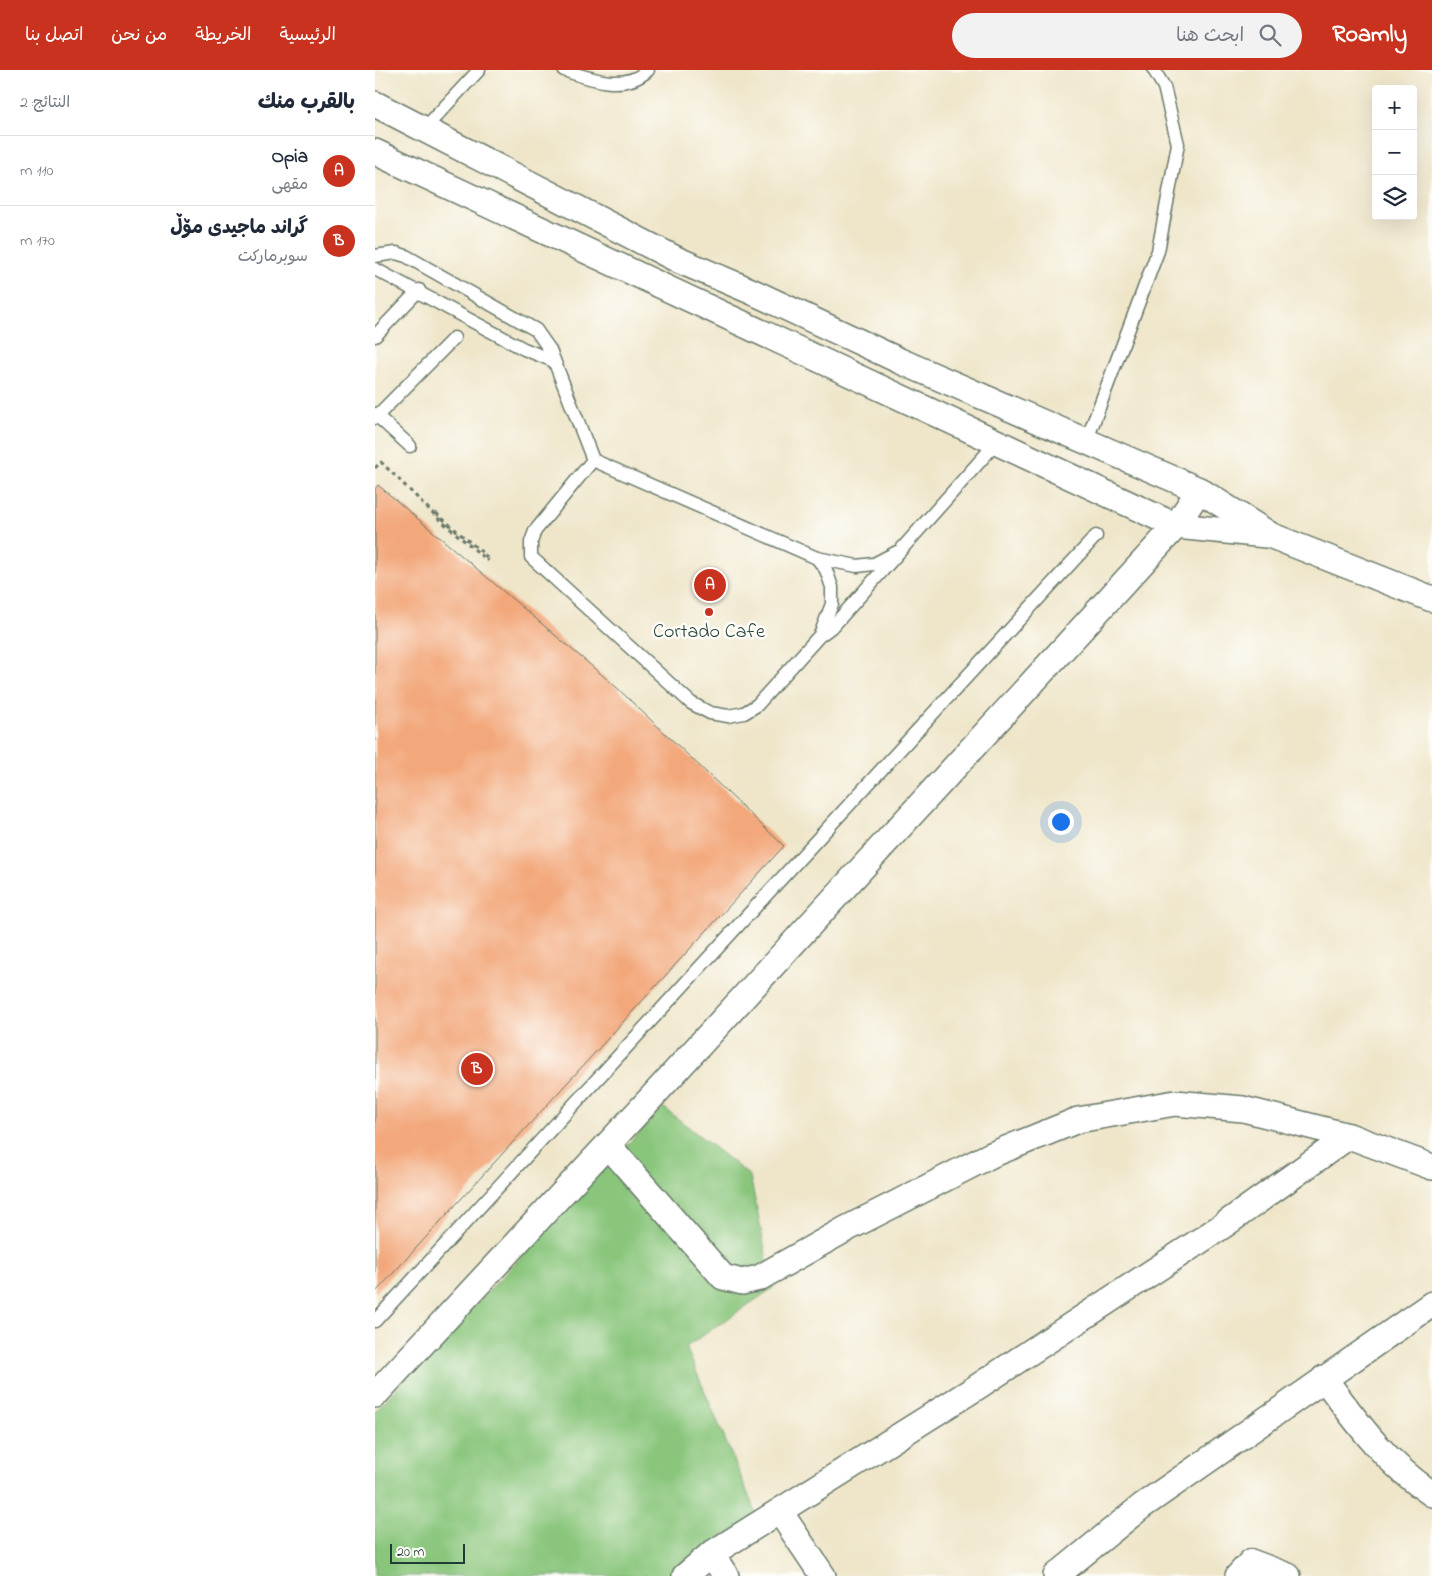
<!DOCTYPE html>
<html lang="ar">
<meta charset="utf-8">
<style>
body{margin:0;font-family:"Indie Flower","Playpen Sans Arabic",sans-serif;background:#f2f2f3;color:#1f2937;direction:rtl}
.controls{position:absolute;right:15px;top:15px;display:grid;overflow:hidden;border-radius:5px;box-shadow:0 5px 20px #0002}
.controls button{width:45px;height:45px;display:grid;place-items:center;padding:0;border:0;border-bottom:1px solid #e0e1e3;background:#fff;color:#1f2937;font:25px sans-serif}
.scale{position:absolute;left:15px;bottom:12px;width:75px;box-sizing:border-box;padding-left:5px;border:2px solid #1f3d34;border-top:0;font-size:14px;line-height:18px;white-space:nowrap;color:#1f3d34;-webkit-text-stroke:4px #fdfcf7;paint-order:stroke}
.you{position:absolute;left:685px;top:751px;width:18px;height:18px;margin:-12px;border:4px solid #fff;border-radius:50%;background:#1a73e8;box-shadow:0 0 0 8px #1a73e833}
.badge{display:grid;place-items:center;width:32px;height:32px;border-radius:50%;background:#c8321e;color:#fff;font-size:16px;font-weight:700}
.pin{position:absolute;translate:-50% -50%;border:2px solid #fff;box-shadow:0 1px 5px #0006}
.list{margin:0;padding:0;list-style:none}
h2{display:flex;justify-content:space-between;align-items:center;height:65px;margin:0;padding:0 20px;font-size:21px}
h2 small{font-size:16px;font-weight:400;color:#747a83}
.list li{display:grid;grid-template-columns:32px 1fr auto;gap:15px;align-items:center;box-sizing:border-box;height:70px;padding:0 20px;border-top:1px solid #e0e1e3}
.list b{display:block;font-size:19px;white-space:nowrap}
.list p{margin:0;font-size:16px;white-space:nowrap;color:#747a83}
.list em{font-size:16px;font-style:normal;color:#747a83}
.icon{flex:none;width:28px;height:28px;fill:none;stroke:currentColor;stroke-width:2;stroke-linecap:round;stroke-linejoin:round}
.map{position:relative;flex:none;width:1057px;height:1506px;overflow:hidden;direction:ltr}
header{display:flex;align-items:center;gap:30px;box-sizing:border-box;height:70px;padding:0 25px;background:#c8321e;color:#fff}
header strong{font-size:24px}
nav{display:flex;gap:28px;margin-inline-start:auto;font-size:18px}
.search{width:350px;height:45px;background:#f2f2f3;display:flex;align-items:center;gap:12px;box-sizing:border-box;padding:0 18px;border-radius:28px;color:#747a83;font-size:19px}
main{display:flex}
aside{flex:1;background:#fff}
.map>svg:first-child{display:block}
.green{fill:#89c67c;stroke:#548258}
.building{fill:#f3a87b}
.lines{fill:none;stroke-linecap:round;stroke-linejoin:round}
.service-casing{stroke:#687868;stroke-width:15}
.minor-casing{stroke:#687868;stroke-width:28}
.path{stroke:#687868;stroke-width:3;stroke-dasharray:4 4;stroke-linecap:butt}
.service{stroke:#fff;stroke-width:12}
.minor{stroke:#fff;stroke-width:25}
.poi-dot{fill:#c8321e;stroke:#fdfcf7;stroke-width:2}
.labels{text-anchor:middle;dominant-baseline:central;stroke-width:5;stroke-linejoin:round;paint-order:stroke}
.poi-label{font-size:20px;fill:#1f3d34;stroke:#fdfcf7}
</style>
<header>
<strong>Roamly</strong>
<div class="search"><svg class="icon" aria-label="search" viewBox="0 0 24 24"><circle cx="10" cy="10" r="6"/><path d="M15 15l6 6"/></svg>ابحث هنا</div>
<nav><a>الرئيسية</a><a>الخريطة</a><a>من نحن</a><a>اتصل بنا</a></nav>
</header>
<main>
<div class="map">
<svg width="1057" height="1506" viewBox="0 0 1057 1506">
<rect width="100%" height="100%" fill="#fdfcf7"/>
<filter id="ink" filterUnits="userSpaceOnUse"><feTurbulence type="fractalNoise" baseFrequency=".02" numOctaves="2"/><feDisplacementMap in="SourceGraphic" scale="10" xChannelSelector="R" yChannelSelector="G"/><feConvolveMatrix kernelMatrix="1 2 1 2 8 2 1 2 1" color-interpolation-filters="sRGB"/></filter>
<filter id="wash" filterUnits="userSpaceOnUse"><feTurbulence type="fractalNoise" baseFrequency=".0096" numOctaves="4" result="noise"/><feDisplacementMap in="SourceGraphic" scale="20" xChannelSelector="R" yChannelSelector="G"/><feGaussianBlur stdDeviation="1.12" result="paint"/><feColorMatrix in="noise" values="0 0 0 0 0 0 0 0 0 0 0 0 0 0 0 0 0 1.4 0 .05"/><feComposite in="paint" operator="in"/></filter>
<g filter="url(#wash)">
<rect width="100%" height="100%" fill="#efe6ca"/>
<!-- green -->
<polygon class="green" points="288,1037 375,1106 398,1218 311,1277 382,1445 296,1506 0,1506 0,1341"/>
<g id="blocks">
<!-- building -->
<polygon class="building" points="3,415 239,615 409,776 0,1223 0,419"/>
</g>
</g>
<g filter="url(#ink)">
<use href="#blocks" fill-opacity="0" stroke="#687868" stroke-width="1"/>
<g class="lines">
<defs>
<g id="service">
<path d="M189,0C215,9 250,22 273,0"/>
<polyline points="49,59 104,0"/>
<polyline points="0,186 21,183 31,186 161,260 175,280 218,390 442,488 482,496 499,494 522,482"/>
<polyline points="0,199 149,279 179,291"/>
<polyline points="0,266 44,220"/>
<polyline points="0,344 35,376"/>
<polyline points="0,348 79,268"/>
<polyline points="711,372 783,181 803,74 789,17 779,0"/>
<polyline points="218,390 160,461 156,472 156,487 316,633 335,643 353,646 369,643 382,635 445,565 457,534 457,517 451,500 442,488"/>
<polyline points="447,564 459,555 622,372"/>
<polyline points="0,1251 721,466"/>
</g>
<g id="minor">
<polyline points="0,34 303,190 378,222 525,291 824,420 897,466 1057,529"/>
<polyline points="0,82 801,456 891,465"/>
<polyline points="233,1075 348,1207 367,1212 384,1208 471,1159 616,1085 703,1050 800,1033 868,1039 974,1066 1057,1097"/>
<path d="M949,1308C983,1354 1009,1391 1057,1424"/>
<polyline points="0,1325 276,1028 801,456 824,420"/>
<polyline points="405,1442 448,1506"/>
<polyline points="336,1484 351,1506"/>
<polyline points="310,1506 336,1484 599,1319 849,1155 974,1066"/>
<polyline points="681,1506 767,1436 1057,1234"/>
<polyline points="863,1506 876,1492 913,1506"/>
</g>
</defs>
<!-- service casing -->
<use href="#service" class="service-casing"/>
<!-- minor casing -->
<use href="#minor" class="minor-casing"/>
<!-- path -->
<g class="path">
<polyline points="0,398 6,392 64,449 113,491"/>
<polyline points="61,443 110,485 113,490"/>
</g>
<!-- service -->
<use href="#service" class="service"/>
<!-- minor -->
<use href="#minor" class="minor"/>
</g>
</g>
<!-- markers -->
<circle class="poi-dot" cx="334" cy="542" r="5"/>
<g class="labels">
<!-- poi labels -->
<g class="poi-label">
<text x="334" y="562">Cortado Cafe</text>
</g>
</g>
</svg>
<div class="controls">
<button>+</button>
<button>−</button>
<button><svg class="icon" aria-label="layers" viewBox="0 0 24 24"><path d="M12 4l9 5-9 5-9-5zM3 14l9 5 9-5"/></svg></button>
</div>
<div class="scale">20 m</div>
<div class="you"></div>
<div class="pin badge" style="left:335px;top:515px">A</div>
<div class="pin badge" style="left:102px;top:999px">B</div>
</div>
<aside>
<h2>بالقرب منك<small>النتائج: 2</small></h2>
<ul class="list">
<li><span class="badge">A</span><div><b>Opia</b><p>مقهى</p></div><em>110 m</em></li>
<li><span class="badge">B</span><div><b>گراند ماجیدی مۆڵ</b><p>سوبرماركت</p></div><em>170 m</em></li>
</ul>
</aside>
</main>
